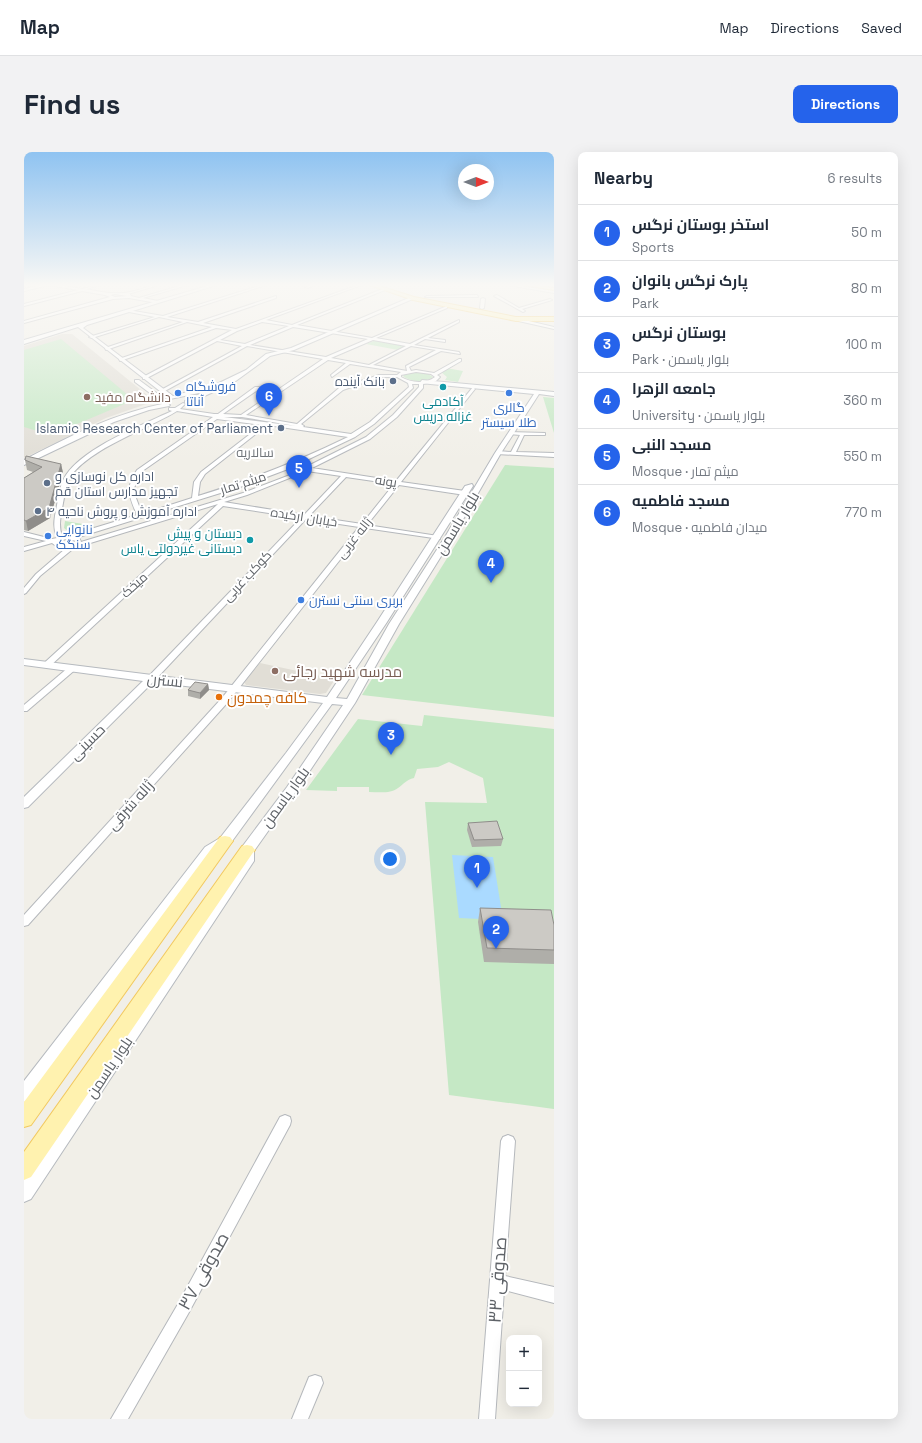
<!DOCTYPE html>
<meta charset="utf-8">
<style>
body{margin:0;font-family:"Space Grotesk",Cairo,sans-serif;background:#f2f2f3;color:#1f2937}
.controls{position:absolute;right:12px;bottom:12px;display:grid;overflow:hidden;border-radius:8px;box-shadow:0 4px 16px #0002}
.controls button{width:36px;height:36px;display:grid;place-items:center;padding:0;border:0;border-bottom:1px solid #e0e1e3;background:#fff;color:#1f2937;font:20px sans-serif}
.compass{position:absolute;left:434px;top:12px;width:36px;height:36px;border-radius:50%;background:#fff;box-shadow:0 4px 16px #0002;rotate:90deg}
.you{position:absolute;left:366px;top:707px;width:14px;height:14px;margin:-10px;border:3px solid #fff;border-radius:50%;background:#1a73e8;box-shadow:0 0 0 6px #1a73e833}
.badge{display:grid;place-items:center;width:26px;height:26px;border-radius:50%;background:#2563eb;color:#fff;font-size:13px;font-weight:700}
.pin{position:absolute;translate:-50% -33px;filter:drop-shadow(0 1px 2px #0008)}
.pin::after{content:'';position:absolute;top:21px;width:14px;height:12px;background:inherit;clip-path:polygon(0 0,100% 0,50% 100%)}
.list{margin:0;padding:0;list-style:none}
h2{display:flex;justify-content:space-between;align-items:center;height:52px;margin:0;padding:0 16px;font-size:17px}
h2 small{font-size:13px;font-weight:400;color:#747a83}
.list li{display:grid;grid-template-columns:26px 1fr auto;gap:12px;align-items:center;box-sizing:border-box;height:56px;padding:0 16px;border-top:1px solid #e0e1e3}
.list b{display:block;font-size:15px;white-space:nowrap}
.list p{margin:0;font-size:13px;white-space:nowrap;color:#747a83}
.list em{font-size:13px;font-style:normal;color:#747a83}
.map{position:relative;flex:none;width:530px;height:1267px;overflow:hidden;border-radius:8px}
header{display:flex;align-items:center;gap:24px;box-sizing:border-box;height:56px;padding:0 20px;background:#fff;border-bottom:1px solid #e0e1e3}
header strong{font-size:19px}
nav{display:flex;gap:22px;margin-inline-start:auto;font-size:14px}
.intro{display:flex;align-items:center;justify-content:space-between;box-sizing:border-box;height:96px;padding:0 24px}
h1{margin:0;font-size:28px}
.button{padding:10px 18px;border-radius:8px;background:#2563eb;color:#fff;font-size:14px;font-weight:700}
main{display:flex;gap:24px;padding:0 24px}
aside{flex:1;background:#fff;border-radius:8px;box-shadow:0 4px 16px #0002}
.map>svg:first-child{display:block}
.education{fill:#e1ded6}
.green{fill:#c5e8c5}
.water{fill:#aadaff}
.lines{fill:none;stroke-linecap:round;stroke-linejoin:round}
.river{fill:#aadaff;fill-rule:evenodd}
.street-casing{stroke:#b5b8bc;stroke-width:2}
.secondary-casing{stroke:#b6babf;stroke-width:2}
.primary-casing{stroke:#f2c960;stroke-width:2}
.street{fill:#fff;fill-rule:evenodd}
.secondary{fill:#fff;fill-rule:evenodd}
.primary{fill:#fff2af;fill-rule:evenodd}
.wall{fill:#afaea9}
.shaded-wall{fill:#8f8d8a}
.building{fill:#cccac5;stroke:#8f8d8a}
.service-dot{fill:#5c6f8a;stroke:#fff;stroke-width:1.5}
.culture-dot{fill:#0f9aa8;stroke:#fff;stroke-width:1.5}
.shop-dot{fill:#3f7fe0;stroke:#fff;stroke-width:1.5}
.education-dot{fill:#8d6e63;stroke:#fff;stroke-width:1.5}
.food-dot{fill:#e8710a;stroke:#fff;stroke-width:1.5}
.labels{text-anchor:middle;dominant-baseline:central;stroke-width:4;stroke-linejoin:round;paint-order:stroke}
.far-service-label{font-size:13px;fill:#4e5e75;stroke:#fff;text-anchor:end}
.far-shop-label{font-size:13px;fill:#366cbe;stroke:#fff;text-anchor:start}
.far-education-label{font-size:13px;fill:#785e54;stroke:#fff;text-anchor:start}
.far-culture-label{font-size:13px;fill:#0d838f;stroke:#fff}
.far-neighbourhood-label{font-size:13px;fill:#70757a;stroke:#fff}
.far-street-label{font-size:13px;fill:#5f6368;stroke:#fff}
.street-label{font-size:15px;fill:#5f6368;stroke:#fff}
.education-label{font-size:15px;fill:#785e54;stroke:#fff;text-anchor:start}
.food-label{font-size:15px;fill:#c56008;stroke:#fff;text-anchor:start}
.near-street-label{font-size:18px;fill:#5f6368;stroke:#fff}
</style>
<header>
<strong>Map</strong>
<nav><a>Map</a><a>Directions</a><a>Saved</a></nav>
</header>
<div class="intro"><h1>Find us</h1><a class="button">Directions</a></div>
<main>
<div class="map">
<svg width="530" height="1267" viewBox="0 0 530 1267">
<rect width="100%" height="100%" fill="#f1efe8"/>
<!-- education -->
<g class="education">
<polygon points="38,182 48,182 128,247 125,251 82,266 0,306 0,194"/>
<polygon points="236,511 311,527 302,541 296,542 222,533 220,530"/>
</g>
<!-- green -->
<g class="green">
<polygon points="37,187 110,248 27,283 0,275 0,198"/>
<polygon points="352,188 383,193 374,198 342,192"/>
<polygon points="422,216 439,219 434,230 421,228 423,225 417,220"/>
<path d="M394,220L403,221L409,225C401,231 386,230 379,224L381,221Z"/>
<polygon points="519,245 530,246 530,281"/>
<polygon points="481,313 530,316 530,565 338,543"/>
<path d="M41,369L71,374C63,377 48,384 40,376Z"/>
<path d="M400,563L530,577V957L425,943L401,650L463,651L459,626L425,610L414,615L393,617L390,626C382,628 380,632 374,636C366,642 355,640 345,640V635H313V639L282,638L334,567L398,574Z"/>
</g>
<!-- water -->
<polygon class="water" points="428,703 469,705 479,768 435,766"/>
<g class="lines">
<!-- river -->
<polygon class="river" points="520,132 530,132 530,135 521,133"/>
<defs>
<g id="street">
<path d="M21,132H30L58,137L80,132L62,137C75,140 87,142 100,141C111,140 123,135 133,132H138L104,142H106L107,144L115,146L162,132H167L119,146L134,149L133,151L105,146L89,147L0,171V169L86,145L81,143L58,139L0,154V152L54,138L25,133L0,139V137ZM91,142L103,144L91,145L86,143Z"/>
<path d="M241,132H245L143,165L174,170L252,144V146L179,171L212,177L337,132H340L242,168L268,173L361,136V138L273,173L348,186L423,154V156L352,186L386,192L435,168V170L404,186L421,188V190L401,187L390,193L435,200L436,202L417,199L385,215L387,219L392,218L410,221L435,207H437V209L413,223L416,225L412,229L399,232V236L373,265L346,287L288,316L372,329L449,235L451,237L377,330L441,339L444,341L441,343L375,333L343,373L414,384L416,385V387L341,376L204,550L4,773L0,774V763L198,546L335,375L282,367L130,529H124L123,527L124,525L277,366L199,354L25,515H19L18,513L194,352L50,396L16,424L2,441L0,442V436L12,422L41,397L32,394L28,391L0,399V395L22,389L0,384V380L28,387L33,386C28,374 31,364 33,353C35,343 36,332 42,323C61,295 118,273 148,259L145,258V256H151L159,251L161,252L156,257L190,262H194L231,235H235V237L199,262L217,263L299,207L223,194L139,240L137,238L218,194L193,189L121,227H119V225L208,178L192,176L96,209L95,207L188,175L163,170L82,198L81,196L159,170L135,165L68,186L65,185L131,165L105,160L104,158L139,164ZM238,170L265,174L221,192L196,188L213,179ZM269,175L344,187L302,205L226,193ZM349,188L382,194L345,213L307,206ZM387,194L412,198L382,214L383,219L349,213ZM304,208L322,211L307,223L308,225L326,212L377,220L373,223H355L315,236L273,272L222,263ZM392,220L407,222L411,225C402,232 387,231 377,225V223ZM356,225H373L384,231L385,235L346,270L327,282L279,275L280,274L277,272L319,238ZM388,232H395V235L369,263L342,285L266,323L219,341L57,390L55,385L219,334L264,317L331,285L350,272L389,236ZM153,259L189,265L113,318C101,336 105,344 113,363L47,383L38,384C34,373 37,363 39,351C41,343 41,332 46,325C66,296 124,277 153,259ZM200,265H218L272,274ZM193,267L238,273L177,320L170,330L168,346L118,362L112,346L110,336L117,320ZM243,273L324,285C275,309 226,328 174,344L176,330L181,322ZM283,319L317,324L280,363L200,350L223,343ZM322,325L370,332L338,372L285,364ZM44,387L52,389L43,393L35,391L37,388Z"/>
<polygon points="289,132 293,132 284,136 281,135"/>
<polygon points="453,143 454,145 401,145 403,144"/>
<polygon points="473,143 495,156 526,147 528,148 498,157 501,159 499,160 470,144"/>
<polygon points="459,146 461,147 460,156 458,157 456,156 457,147"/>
<polygon points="485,280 521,281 521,283 500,283 492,300 530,301 530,305 472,302 472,300 474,299 487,300 496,283 485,282"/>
<polygon points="45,515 51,515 52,517 3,559 0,559 0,553"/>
<polygon points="261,963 266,965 267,969 266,973 164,1162 104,1267 87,1267 154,1152 256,965"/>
<polygon points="484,983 489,985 491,989 481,1124 530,1135 530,1151 480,1138 471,1267 455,1267 477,989 479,985"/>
<polygon points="291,1223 297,1225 299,1231 284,1267 268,1267 285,1225"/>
</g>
<g id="secondary">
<polygon points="190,132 196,132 63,173 59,176 149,244 195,231 222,218 242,202 267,196 387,145 391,146 270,198 246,204 209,231 163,252 161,251 161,249 180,240 146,247 54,175 0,192 0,188"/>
<polygon points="482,132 530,139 530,141 484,133"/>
<polygon points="492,166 530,175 530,177 490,168"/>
<polygon points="111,228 115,228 142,248 142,250 138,250 111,230"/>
<polygon points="398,228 530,240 530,244 515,242 477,301 429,385 375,472 331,551 271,641 230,699 230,709 228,712 7,1047 0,1050 0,1025 216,709 216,698 218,695 263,635 319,553 308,552 206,692 191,701 6,947 0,950 0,929 181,695 196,686 262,601 299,551 129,530 4,655 0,656 0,645 119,529 0,513 0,507 303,545 353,470 441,334 448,332 449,334 363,470 312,546 323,547 365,472 421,385 471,301 510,242 396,231"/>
<path d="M143,251L146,253L145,254L125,258L90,270L0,313V308C46,284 91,261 143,251Z"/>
</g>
<g id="primary">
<polygon points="343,132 349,132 390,145 492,165 530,165 530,169 492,169 389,148"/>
<polygon points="500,132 530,136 530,138 502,133"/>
<polygon points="201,684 206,685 209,689 206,693 7,973 0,975 0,950 196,685"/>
<polygon points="223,693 228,694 231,698 228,702 7,1025 0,1028 0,1000 218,694"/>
</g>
</defs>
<!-- street casing -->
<use href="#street" class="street-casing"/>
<!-- secondary casing -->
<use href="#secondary" class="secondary-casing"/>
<!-- primary casing -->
<use href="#primary" class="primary-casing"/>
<!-- street -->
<use href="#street" class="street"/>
<!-- secondary -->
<use href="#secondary" class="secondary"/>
<!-- primary -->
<use href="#primary" class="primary"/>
</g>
<!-- wall -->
<g class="wall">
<polygon points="1,308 37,312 39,321 26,366 4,379 0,378 0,326 9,320 3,318"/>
<polygon points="184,532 185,538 176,547 164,544 164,538"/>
<polygon points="444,671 479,687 477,694 448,695 443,678"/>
<polygon points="456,756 530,773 530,812 460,810 454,770"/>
</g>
<!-- shaded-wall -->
<g class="shaded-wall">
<polygon points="37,312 39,321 26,366 4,379 2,369"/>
<polygon points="184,532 185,538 176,547 176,541"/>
</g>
<!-- building -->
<g class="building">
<polygon points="2,304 37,312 25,356 2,369 0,368 0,326 18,315 1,308"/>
<polygon points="171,530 184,532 176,541 164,538"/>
<polygon points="473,669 479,687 450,688 444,671"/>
<polygon points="456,756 527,758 530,773 530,798 463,796"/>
</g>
<!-- sky -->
<linearGradient id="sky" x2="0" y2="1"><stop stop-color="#8fc3f1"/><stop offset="0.43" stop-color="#f9f8f5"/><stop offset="1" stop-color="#f9f8f5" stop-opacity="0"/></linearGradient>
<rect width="530" height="309" fill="url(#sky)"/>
<!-- markers -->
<g class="service-dot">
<circle cx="369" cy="229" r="4"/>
<circle cx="257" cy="276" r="4"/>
<circle cx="23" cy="331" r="4"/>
<circle cx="14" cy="359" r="4"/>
</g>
<g class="culture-dot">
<circle cx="419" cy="235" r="4"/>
<circle cx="226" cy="388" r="4"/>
</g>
<g class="shop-dot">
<circle cx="154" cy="241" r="4"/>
<circle cx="485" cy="241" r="4"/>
<circle cx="24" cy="384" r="4"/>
<circle cx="277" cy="448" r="4"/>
</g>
<g class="education-dot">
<circle cx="63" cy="245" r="4"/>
<circle cx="251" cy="519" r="4"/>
</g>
<circle class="food-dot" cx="195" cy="545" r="4"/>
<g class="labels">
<!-- far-service labels -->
<g class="far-service-label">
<text x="361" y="229">بانک آینده</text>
<text x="249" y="276">Islamic Research Center of Parliament</text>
<text x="31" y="324" text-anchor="start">اداره کل نوسازی و<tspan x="31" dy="15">تجهیز مدارس استان قم</tspan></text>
<text x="22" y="359" text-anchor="start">اداره آموزش و پروش ناحیه ۴</text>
</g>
<!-- far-shop labels -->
<g class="far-shop-label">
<text x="162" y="234">فروشگاه<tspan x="162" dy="15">آناتا</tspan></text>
<text x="485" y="255" text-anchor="middle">گالری<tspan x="485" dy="15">طلا سیستر</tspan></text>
<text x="32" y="377">نانوایی<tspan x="32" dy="15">سنگک</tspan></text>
<text x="285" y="448">بربری سنتی نسترن</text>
</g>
<!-- far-education labels -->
<g class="far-education-label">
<text x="71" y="245">دانشگاه مفید</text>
</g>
<!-- far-culture labels -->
<g class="far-culture-label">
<text x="419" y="249">آکادمی<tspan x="419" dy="15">غزاله دریس</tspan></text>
<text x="218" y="381" text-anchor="end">دبستان و پیش<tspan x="218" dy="15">دبستانی غیردولتی یاس</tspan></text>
</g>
<!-- far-neighbourhood labels -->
<g class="far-neighbourhood-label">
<text x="231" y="300">سالاریه</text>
</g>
<!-- far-street labels -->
<g class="far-street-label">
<text transform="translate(362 329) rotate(9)">پونه</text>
<text transform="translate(219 331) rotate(-18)">میثم تمار</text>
<text transform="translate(280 365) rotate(9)">خیابان ارکیده</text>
<text transform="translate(330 386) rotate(-51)">ژاله غربی</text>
<text transform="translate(223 424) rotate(-47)">کوکب غربی</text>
<text transform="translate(110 433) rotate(-42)">میخک</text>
</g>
<!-- street labels -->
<g class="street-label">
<text transform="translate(433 371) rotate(-59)">بلوار یاسمن</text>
<text transform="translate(141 528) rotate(6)">نسترن</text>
<text transform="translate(63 590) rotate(-45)">حسینی</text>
<text transform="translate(261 645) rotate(-54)">بلوار یاسمن</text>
<text transform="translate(106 653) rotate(-48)">ژاله شرقی</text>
<text transform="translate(85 915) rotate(-56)">بلوار یاسمن</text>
</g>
<!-- education labels -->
<g class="education-label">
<text x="259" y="519">مدرسه شهید رجائی</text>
</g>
<!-- food labels -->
<g class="food-label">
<text x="203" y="545">کافه چمدون</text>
</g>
<!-- near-street labels -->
<g class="near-street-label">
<text transform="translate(179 1119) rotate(-61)">صدوقی ۳۷</text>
<text transform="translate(473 1128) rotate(-86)">صدوقی ۳۳</text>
</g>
</g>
</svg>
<div class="controls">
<button>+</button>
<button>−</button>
</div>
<svg class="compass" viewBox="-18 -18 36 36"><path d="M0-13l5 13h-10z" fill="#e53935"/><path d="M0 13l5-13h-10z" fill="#747a83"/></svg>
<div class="you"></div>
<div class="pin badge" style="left:453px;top:736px">1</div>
<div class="pin badge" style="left:472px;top:797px">2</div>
<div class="pin badge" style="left:367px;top:603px">3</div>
<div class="pin badge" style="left:467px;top:431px">4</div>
<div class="pin badge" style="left:275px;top:336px">5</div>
<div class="pin badge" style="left:245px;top:264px">6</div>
</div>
<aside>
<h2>Nearby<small>6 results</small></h2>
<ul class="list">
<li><span class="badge">1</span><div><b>استخر بوستان نرگس</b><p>Sports</p></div><em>50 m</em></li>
<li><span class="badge">2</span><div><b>پارک نرگس بانوان</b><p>Park</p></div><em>80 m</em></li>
<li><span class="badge">3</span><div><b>بوستان نرگس</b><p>Park · بلوار یاسمن</p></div><em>100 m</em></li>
<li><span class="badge">4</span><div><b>جامعه الزهرا</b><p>University · بلوار یاسمن</p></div><em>360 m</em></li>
<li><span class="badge">5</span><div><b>مسجد النبی</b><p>Mosque · میثم تمار</p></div><em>550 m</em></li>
<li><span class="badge">6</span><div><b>مسجد فاطمیه</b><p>Mosque · میدان فاطمیه</p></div><em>770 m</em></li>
</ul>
</aside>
</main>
